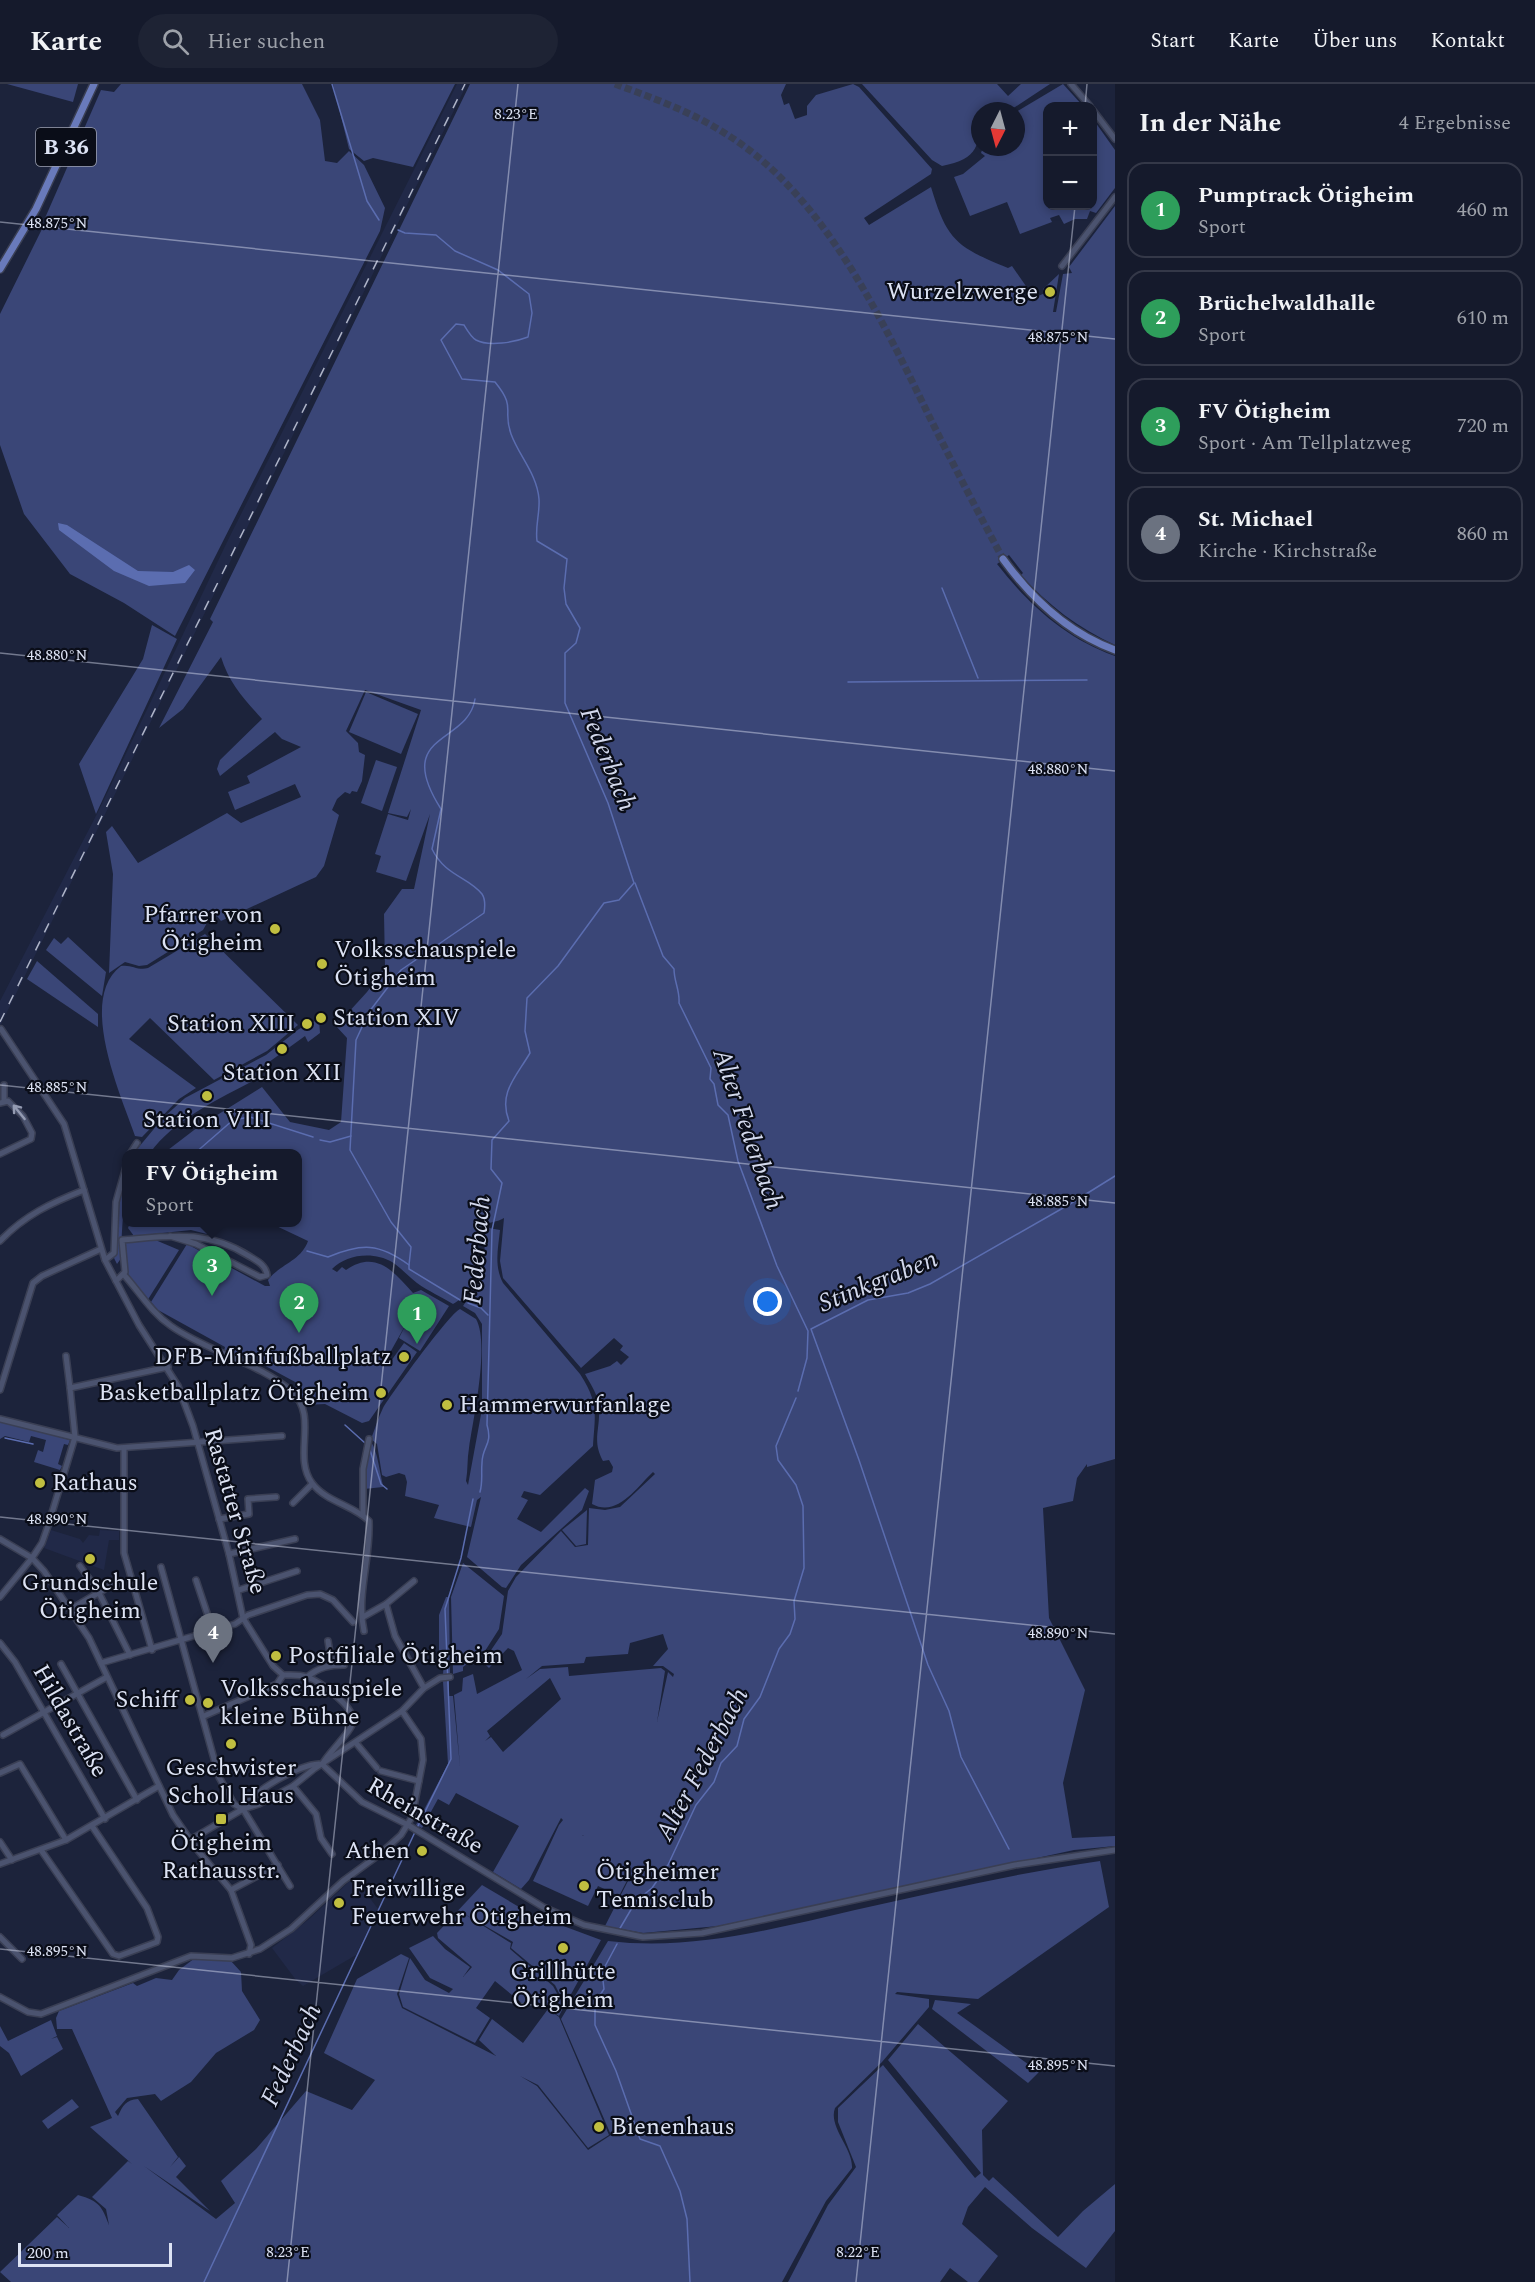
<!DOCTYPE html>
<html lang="de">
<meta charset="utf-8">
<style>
body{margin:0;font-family:Spectral,serif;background:#1e2334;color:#f1f3f6}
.controls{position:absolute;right:18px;top:18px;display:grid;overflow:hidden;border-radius:12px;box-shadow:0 3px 9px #0003}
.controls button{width:54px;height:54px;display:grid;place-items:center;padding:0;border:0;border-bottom:2px solid #343848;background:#151a2c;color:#f1f3f6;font:30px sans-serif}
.compass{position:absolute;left:971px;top:18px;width:54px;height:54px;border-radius:50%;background:#151a2c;box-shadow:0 3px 9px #0003;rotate:186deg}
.scale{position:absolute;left:18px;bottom:15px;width:154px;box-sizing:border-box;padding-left:6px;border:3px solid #dde3f4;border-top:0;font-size:16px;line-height:21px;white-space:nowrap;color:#dde3f4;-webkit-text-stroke:4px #0a0d18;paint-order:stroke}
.you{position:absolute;left:768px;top:1218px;width:21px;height:21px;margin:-15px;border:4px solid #fff;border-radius:50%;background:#1a73e8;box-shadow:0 0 0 9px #1a73e833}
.badge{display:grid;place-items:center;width:39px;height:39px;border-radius:50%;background:#c0be40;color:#fff;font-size:20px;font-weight:700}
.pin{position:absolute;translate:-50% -50px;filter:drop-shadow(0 2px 3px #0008)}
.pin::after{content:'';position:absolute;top:32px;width:21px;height:18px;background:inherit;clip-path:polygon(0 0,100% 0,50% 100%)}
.popup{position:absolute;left:122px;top:1065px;width:180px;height:78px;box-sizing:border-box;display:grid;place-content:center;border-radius:12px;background:#151a2c;filter:drop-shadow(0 2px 4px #0005);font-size:20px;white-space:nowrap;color:#9da1a9}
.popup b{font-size:22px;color:#f1f3f6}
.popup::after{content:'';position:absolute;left:50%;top:100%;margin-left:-12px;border:12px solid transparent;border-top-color:#151a2c}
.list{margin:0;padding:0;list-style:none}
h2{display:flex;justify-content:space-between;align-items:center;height:78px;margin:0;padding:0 24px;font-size:26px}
h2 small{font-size:20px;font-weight:400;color:#9da1a9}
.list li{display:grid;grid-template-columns:39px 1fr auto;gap:18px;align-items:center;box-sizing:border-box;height:96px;margin:0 12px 12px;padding:0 12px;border:2px solid #343848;border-radius:18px}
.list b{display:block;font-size:22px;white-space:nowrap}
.list p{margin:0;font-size:20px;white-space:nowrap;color:#9da1a9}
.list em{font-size:20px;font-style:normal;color:#9da1a9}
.icon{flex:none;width:33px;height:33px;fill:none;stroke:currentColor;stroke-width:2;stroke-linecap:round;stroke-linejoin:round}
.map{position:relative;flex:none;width:1115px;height:2198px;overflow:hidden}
header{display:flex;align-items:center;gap:36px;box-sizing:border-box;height:84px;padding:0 30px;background:#151a2c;border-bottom:2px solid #343848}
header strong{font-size:28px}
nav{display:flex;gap:33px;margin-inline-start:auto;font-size:21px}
.search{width:420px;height:54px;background:#1e2334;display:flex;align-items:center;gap:15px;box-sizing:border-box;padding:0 21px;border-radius:33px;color:#9da1a9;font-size:22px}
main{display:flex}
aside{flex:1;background:#151a2c}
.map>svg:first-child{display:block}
.built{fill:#212948}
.green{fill:#3a4677;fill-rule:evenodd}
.water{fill:#5b6db0}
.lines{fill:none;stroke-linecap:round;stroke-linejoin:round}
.stream{stroke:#5b6db0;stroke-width:1.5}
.major-tunnel{stroke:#394057;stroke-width:7;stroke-dasharray:7 3.5;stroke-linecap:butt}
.minor-casing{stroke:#3a3f54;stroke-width:8}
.major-casing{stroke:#3a3f54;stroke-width:10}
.minor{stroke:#4b536f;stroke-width:5}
.major{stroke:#697abb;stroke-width:7}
.rail{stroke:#afb5c8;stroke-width:1.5;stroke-dasharray:10 10;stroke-linecap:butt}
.oneway{stroke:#949bb2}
.ticks{fill:none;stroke:#dde3f4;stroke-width:1.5;stroke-opacity:0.45}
.poi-dot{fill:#c0be40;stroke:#0a0d18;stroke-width:2}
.labels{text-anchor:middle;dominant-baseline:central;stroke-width:4.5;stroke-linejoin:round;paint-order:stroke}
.shield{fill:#0a0d18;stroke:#9ea3b2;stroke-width:1.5}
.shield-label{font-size:22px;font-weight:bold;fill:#dde3f4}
.poi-label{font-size:24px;fill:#dde3f4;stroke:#0a0d18;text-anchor:start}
.street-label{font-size:24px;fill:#dde3f4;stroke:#0a0d18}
.water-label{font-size:26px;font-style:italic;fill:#d3d9ed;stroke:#0a0d18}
.ticks-label{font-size:15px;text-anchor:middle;fill:#dde3f4;stroke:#0a0d18;stroke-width:4.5;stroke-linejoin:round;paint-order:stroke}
</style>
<header>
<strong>Karte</strong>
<div class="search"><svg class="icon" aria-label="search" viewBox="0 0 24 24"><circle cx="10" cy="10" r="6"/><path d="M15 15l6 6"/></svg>Hier suchen</div>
<nav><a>Start</a><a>Karte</a><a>Über uns</a><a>Kontakt</a></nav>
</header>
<main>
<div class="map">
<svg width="1115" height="2198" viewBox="0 0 1115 2198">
<rect width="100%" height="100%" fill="#1c233b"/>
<!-- built -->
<g class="built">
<polygon points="457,0 467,0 0,942 0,917 99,726 228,456"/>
<polygon points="51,1446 80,1455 83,1459 89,1451 99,1452 100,1446 119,1447 119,1456 109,1456 104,1486 44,1464"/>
<polygon points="354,1793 378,1825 356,1871 303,1902 296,1896 272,1864 308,1836"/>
</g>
<!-- green -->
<g class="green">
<polygon points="7,0 78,0 73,18"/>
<polygon points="121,0 302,0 320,36 325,77 337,79 349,67 364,81 385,124 380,147 175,552 124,519 70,490 24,430 0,361 0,230 42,145 67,132 45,134 101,6 114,8"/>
<polygon points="333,0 455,0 413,83 373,74 364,77 349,65"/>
<path d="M470,0H786L781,11L784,21L789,19L795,35L807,31V22L816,11L853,0L859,3L932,85L931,90L864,134L869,141L931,103C947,157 957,163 1008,184L1012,182L1028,205L1020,210L1025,218L1045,209L1043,205L1059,190L1053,228H1056L1063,190L1072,189L1069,183L1115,122V561C1078,544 1048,521 1021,491L1023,489L1009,471L997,480C1029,521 1065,554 1115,572V1375L1087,1383V1380L1077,1394L1073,1417L1043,1424L1049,1534L1085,1606L1063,1699L1072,1754L1115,1752V1762L1074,1766L718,1842L643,1849L605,1842L628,1797L640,1796L630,1791L619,1812L598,1802L588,1822L533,1797L559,1741L584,1752L559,1741L563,1736L561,1734L529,1796L521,1805L493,1788L519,1742L456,1709L449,1721L438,1715L422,1744L416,1741L448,1680L443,1597L449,1596V1612H453L460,1682L454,1611L462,1607L463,1594L473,1590L477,1610L522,1586L514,1567L508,1564L489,1584L483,1578L502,1550L508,1507L516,1493L561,1447L575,1463L588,1461L589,1424L605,1426L620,1423L655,1390L653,1388C637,1403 617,1434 592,1420L595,1396L612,1388L613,1383L609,1376L603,1377C592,1357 600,1347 599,1325C599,1312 591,1301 585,1290L610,1282L617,1277L621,1281L629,1273L620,1266L623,1262L614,1254L581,1284L503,1194L500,1177L504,1134C498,1138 488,1138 483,1142C462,1157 494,1197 453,1220C442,1213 428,1207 417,1199C408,1192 401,1184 392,1178C374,1167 346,1170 332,1185L337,1188L342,1183L346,1186C376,1165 394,1188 413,1209L421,1206L449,1222L420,1267L399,1254L406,1240L387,1274L391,1277L404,1259L417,1268L369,1337L362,1339L325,1320L305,1321L294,1306L297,1299L245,1271L242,1276L224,1267L225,1263L158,1226L151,1218L187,1160L265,1202H270L268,1196C280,1180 301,1177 308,1157L270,1139L298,1138V1070L164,1069L198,1043L262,1003L290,1038L329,1046L341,1038L347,954L336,942L367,908L385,883L384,830L402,805H414L430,730L406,797L376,788L381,772L375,770L388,730L408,736L411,725L407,733L388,729L421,626L365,606L346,647L358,659L359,668L365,671L362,697L357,708L352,707L350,710L345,708L337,715L332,726L339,731L324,782L316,793L221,837L217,832L208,837L203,846L147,881L139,882L125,878L109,889L113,790L106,748L112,742L138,779L227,729L241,739L301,713L295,700L235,726L228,708L250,699L247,692L301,663L282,655L275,648L220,692L217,685L220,676L262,635C244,615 229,599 221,573L183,625L159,644L213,538L210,535ZM663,1550L668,1565L653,1582H663L674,1590L673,1593L668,1588L657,1638L665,1587L661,1584L569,1592L568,1583L540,1585L526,1595L542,1582L584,1579L586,1573L628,1570L630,1559ZM550,1594L561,1615L503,1668L491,1653L485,1657L490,1652L487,1647Z"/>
<path d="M862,0H997L1008,12L1021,0H1050L1009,27H980C980,61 979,75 942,82L932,76Z"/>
<polygon points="1063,0 1083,22 1048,22 1048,122 1092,122 1093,35 1115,66 1115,104 1096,129 1090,127 1087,135 1075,135 1064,140 1059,131 1050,134 1052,138 1020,150 1007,118 970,132 954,93 963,90 985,72 981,69 983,63 1016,63 1016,28"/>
<polygon points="152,541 177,555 96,730 79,680 143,575"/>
<polygon points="366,608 418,630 401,670 349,648"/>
<polygon points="376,676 397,683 382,727 361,719"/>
<path d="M205,850L298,941L267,967L214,996L150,934L129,955L196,1004L179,1015L142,1053L135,1052C121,1011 77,915 121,882C131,880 138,887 148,884Z"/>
<polygon points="68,853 106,888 102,912 46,866 54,854 61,860"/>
<polygon points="37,877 98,930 98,943 27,895"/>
<path d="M319,935L320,949L308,958L305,952L258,986L262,992C224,1013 176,1033 150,1069L133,1070L163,1034L185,1014L266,971L299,945Z"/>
<path d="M126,1087C126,1117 120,1144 122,1173L117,1180L114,1174L117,1123Z"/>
<polygon points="130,1139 130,1138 222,1139 207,1150 191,1146 134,1152 128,1144"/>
<path d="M489,1144L500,1146C498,1165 494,1182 503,1199L580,1290C599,1319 595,1330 593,1362L540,1411L524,1407L521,1413L528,1416L517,1435L541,1448L585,1404L589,1407L582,1426L521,1481L506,1504L502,1503L467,1473L481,1413L477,1416L471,1443L434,1434L439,1421L405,1412L407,1398L405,1391L399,1389L386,1393L382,1391L377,1360L371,1355C375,1345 378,1334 383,1324C392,1309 449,1230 460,1225L476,1235C490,1260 473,1335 469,1364C467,1375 468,1386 466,1397L468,1401L482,1325V1240L475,1229L463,1222L477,1201L479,1189H484L485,1146Z"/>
<polygon points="153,1155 179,1166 147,1217 127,1192 124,1157"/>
<polygon points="0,1337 70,1356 68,1361 64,1360 58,1380 62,1382 60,1386 34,1378 38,1366 43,1368 46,1356 31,1352 29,1358 5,1352 0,1355"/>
<path d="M370,1357C377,1363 380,1390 383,1401V1403L364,1405V1389Z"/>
<polygon points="587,1426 586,1460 576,1462 562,1446"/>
<polygon points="463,1479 504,1512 499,1545 478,1578 474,1575 463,1583 463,1587 453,1590 451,1513"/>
<polygon points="446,1513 449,1513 450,1591 443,1592 444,1569 439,1568 439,1531"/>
<path d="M1100,1777L1109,1823L978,1915L897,1908L895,1910L929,1915V1923L882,1978L835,2024C828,2043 853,2064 852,2084L826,2117L782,2198H11L0,2188L57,2133L69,2144L57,2131L78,2111C100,2117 102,2123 109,2141L106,2125L92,2113L128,2077L132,2080L90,2043L112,2034L72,1945H57L56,1934L59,1927L133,1899L137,1902L156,1894L172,1896L179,1886L195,1874L230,1876L241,1888L242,1907L260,1936L254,1946L216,1969L191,1998L161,2017L155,2010L127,2014L115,2028L118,2032C123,2021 126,2016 138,2015L178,2073L170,2083L179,2073L186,2082L176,2093L210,2127L144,2082L216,2135L235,2119L221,2097L256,2065L306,2007L352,2026L375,1996L324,1969L357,1895L401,1870L409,1874L397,1910L402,1924L496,1972L479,1956L492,1935L523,1959L548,1925L559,1933L609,2051L588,2064L538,2001L520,1992L537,2002L588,2066L611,2051L561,1935L608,1857C692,1867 773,1845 855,1826C936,1808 1017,1789 1100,1777Z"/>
<polygon points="482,1801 531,1830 601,1856 565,1921 555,1901 511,1864 513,1858 461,1828 511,1859 510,1865 553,1902 564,1922 559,1932 529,1912 523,1920 495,1897 476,1924 490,1934 475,1959 403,1923 399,1910 410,1874 425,1896 449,1909 453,1905 430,1894 409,1864 433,1852 445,1865 470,1883 463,1893 472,1883 438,1854 437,1849"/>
<polygon points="935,1916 971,1920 957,1929 1039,1988 1028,1999 932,1925"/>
<polygon points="51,1936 57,1952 51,1955 57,1953 63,1965 21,1992 9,1969 0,1962 0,1942 8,1957"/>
<polygon points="918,1940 1008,2017 982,2046 983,2091 989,2097 993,2093 1058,2153 1083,2127 1115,2100 1115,2147 1086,2184 1032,2144 985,2103 968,2123 962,2140 998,2172 978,2198 968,2198 950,2184 940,2198 788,2198 828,2121 856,2083 838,2038 838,2024 883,1981 975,2094 981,2089 888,1976"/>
<polygon points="72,2015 79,2023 48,2045 42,2037"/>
</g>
<!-- water -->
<polygon class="water" points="58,439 67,441 138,487 173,488 189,481 195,486 185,499 149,502 114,487 59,446"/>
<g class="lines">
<!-- stream -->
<g class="stream">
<polyline points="332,0 367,117 379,136"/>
<path d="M398,146L405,149L436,151L455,167L498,186L529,210L532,229L528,253C515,258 489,263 476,256C471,253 467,246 464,241L456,240L441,256L462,295L495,298C517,325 502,325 511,350C519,372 537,390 539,415C540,429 535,442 537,457L567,475L564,504L566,520L580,544L576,559L565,569V619L608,719L634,799L619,816L604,819L558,882L527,914L525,947L530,969C516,993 498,1009 509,1037L492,1056L491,1085L502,1099L492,1146L487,1341C493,1361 482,1362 482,1379C481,1390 483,1397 480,1408"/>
<polyline points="942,504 978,594"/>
<polyline points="848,598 1087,596"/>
<path d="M635,799L663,872L674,885C674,898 680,906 679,919L711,984L710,995L714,1000L718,1021L728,1031L738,1077L777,1182L808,1247L807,1274L798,1307"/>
<polyline points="320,1056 330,1058 351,1052"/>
<polyline points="194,1070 233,1036 250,1033 313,1053"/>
<path d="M307,1167L328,1173C362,1159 379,1159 409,1181V1185L460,1216"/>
<path d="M409,1181L411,1163L391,1138L350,1066L356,956L369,928L401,886L484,829C485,823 486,816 482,810C469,793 445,792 432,765L441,725C392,648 468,661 475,615"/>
<polyline points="468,1219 481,1224 488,1231"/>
<polyline points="345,1341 365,1359"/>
<polyline points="5,1354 33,1360"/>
<polyline points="369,1363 381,1400 387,1405"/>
<polyline points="417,1744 451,1675 445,1525 461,1474 473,1415"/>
<polyline points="1009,1765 961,1673 949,1627 928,1581 859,1376 811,1245 868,1216 908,1209 930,1200 1070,1120 1115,1092"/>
<polyline points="619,1846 636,1817 652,1804 668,1781 696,1721 714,1698 721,1679 737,1662 744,1635 760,1613 779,1565 790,1550 795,1535 794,1517 804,1484 803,1422 796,1401 778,1376 776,1362 796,1314"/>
<polyline points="617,1860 602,1888 604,1905 595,1919 595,1941 616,1987 640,2055 660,2062 680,2107 687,2135 690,2198"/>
<polyline points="204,2198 415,1748"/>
</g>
<!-- major-tunnel -->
<path class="major-tunnel" d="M615,0C653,14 692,28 726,50C825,111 883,238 932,338C955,384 979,430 1003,475"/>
<defs>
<g id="minor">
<polyline points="1071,0 1090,22"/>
<polyline points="1092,25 1115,55"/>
<polyline points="1062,182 1115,113"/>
<polyline points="1,945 64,1040 105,1176 139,1241 178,1302 193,1342 229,1470 243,1534"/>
<polyline points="4,1001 4,1017"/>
<polyline points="0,1019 8,1017 23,1032 32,1049 31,1055 0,1070"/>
<polyline points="130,1070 137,1059"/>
<path d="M0,1157C25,1131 51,1119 84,1106"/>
<polyline points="105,1176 114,1169 116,1118 127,1079"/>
<path d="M125,1192C140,1209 152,1229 171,1242C206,1267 262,1280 292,1308C319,1332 292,1372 312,1399C326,1418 353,1421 369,1437C371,1473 356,1512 364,1547"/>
<path d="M116,1197L125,1188L122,1156C169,1152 206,1145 249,1172C257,1177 266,1181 267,1191L260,1193L196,1160L170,1152"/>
<polyline points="66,1272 70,1304"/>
<polyline points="0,1306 33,1199 42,1192 101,1165"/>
<polyline points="0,1335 117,1364 282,1352"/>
<polyline points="124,1364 124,1469 152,1566"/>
<polyline points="293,1419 312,1400"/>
<polyline points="363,1431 363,1385 369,1355"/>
<polyline points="219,1435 249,1430 248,1415 276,1413"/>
<polyline points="0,1455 32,1474 44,1487 89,1554 173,1731 195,1763 231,1806 251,1861 249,1870"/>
<polyline points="229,1470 295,1455"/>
<polyline points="80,1482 98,1507 130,1571"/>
<polyline points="161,1483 219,1693 234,1720 243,1725 290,1802"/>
<polyline points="196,1496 213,1547"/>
<polyline points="239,1506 297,1487"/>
<polyline points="0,1513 32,1474 42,1459 48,1442 75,1353 70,1304 168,1283"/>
<polyline points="386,1520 414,1497"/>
<polyline points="71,1525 110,1502 132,1497"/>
<polyline points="363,1533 386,1520 395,1552 424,1604"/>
<path d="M243,1534L273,1582L283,1591C291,1591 299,1590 307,1593C319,1597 354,1622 353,1637C353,1646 329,1668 323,1679"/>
<polyline points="328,1557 332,1581"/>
<polyline points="0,1559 15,1578 105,1735"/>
<polyline points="101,1579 235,1540 248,1531 307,1511 320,1510 333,1516 353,1538"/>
<polyline points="61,1580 137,1716"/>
<path d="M307,1593C319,1583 330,1581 344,1581"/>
<polyline points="204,1632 277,1600 283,1591"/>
<polyline points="3,1651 107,1593"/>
<polyline points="356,1659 377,1684"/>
<polyline points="322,1680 362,1718 408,1741 543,1823 584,1841 643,1853 702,1849 1015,1781 1115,1766"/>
<polyline points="381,1687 419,1697"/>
<polyline points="0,1689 20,1680 66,1756"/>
<polyline points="293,1702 316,1730 321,1754 332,1770"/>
<path d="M243,1725C252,1707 299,1681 319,1680"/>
<polyline points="190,1756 243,1725 259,1720 293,1702 314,1685 402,1627 424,1604 440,1594 450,1593"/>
<polyline points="0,1758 12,1776"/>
<polyline points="41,1766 113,1870 119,1872 157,1858 158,1853 147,1824 92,1742"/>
<polyline points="0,1780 66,1756 159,1702"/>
<polyline points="231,1806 278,1781"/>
<polyline points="0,1853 22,1875"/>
<polyline points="0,1913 28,1928 41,1930 191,1872 232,1874 260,1865 291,1845 343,1797 380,1770 401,1751 412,1733 423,1676 421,1655 402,1627"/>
</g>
<g id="major">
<polyline points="0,185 36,125 94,0"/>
<path d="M1003,475C1032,515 1068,549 1115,566"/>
</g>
</defs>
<!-- minor casing -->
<use href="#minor" class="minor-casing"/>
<!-- major casing -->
<use href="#major" class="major-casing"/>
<!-- minor -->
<use href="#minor" class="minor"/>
<!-- major -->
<use href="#major" class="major"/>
<!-- rail -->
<polyline class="rail" points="0,938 465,0"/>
</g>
<!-- one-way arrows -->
<defs><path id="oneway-shaft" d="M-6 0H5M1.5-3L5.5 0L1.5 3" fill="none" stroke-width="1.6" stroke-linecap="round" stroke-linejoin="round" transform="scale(1.5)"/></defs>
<use class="oneway" href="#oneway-shaft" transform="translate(19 1028) rotate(-129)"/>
<!-- ticks -->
<path class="ticks" d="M1085,22L1087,0M0,138L1115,255M0,569L1115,687M0,1001L1115,1119M0,1433L1115,1550M0,1865L1115,1982M287,2198L518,0M856,2198L1075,122"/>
<!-- markers -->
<g class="poi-dot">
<circle cx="1050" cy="208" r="6"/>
<circle cx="275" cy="845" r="6"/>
<circle cx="322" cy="880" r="6"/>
<circle cx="321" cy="934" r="6"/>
<circle cx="307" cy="940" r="6"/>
<circle cx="282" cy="965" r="6"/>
<circle cx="207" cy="1012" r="6"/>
<circle cx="404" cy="1273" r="6"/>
<circle cx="381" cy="1309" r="6"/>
<circle cx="447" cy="1321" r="6"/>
<circle cx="40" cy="1399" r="6"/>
<circle cx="90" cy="1475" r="6"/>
<circle cx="276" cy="1572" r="6"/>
<circle cx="190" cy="1616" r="6"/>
<circle cx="208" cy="1619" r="6"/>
<circle cx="231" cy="1660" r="6"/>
<rect x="215" y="1729" width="12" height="12" rx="3"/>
<circle cx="422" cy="1767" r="6"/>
<circle cx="584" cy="1802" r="6"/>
<circle cx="339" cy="1819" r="6"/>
<circle cx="563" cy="1864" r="6"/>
<circle cx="599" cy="2043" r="6"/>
</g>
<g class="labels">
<!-- shield labels -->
<rect class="shield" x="36" y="44" width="60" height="38" rx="4.5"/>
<g class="shield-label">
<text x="66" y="63">B 36</text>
</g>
<!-- poi labels -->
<g class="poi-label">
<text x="1038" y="208" text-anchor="end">Wurzelzwerge</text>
<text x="263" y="831" text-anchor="end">Pfarrer von<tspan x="263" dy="28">Ötigheim</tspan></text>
<text x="334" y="866">Volksschauspiele<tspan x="334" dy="28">Ötigheim</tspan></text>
<text x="333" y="934">Station XIV</text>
<text x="295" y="940" text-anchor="end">Station XIII</text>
<text x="282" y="989" text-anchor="middle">Station XII</text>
<text x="207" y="1036" text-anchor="middle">Station VIII</text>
<text x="392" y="1273" text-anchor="end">DFB-Minifußballplatz</text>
<text x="369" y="1309" text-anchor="end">Basketballplatz Ötigheim</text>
<text x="459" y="1321">Hammerwurfanlage</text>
<text x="52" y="1399">Rathaus</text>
<text x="90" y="1499" text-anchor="middle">Grundschule<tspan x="90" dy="28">Ötigheim</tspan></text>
<text x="288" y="1572">Postfiliale Ötigheim</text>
<text x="220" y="1605">Volksschauspiele<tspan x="220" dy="28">kleine Bühne</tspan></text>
<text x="178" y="1616" text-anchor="end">Schiff</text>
<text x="231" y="1684" text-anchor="middle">Geschwister<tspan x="231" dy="28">Scholl Haus</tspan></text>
<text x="221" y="1759" text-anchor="middle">Ötigheim<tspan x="221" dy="28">Rathausstr.</tspan></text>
<text x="410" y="1767" text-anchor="end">Athen</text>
<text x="596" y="1788">Ötigheimer<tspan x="596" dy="28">Tennisclub</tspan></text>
<text x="351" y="1805">Freiwillige<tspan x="351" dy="28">Feuerwehr Ötigheim</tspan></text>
<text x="563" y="1888" text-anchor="middle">Grillhütte<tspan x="563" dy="28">Ötigheim</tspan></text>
<text x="611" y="2043">Bienenhaus</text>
</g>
<!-- street labels -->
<g class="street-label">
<text transform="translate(235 1427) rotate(74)">Rastatter Straße</text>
<text transform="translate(70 1637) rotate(60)">Hildastraße</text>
<text transform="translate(425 1732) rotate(30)">Rheinstraße</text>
</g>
<!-- water labels -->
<g class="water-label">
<text transform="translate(608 675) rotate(68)">Federbach</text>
<text transform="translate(748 1045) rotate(71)">Alter Federbach</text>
<text transform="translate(477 1166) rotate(-85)">Federbach</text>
<text transform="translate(878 1197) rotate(-22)">Stinkgraben</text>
<text transform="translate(702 1680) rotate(-62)">Alter Federbach</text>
<text transform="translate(291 1971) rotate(-65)">Federbach</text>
</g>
</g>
<g class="ticks-label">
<text x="516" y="35">8.23°E</text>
<text x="57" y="144">48.875°N</text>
<text x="1058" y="258">48.875°N</text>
<text x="57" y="576">48.880°N</text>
<text x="1058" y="690">48.880°N</text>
<text x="57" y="1008">48.885°N</text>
<text x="1058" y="1122">48.885°N</text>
<text x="57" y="1440">48.890°N</text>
<text x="1058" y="1554">48.890°N</text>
<text x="57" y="1872">48.895°N</text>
<text x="1058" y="1986">48.895°N</text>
<text x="288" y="2173">8.23°E</text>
<text x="858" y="2173">8.22°E</text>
</g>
</svg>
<div class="controls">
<button>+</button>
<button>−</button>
</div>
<svg class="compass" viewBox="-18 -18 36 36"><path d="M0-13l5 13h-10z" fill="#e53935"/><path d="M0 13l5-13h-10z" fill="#9da1a9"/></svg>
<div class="scale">200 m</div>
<div class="you"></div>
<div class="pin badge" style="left:417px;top:1260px;background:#2e9e5b">1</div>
<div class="pin badge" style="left:299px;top:1249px;background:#2e9e5b">2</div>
<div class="pin badge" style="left:212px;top:1212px;background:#2e9e5b">3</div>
<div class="popup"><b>FV Ötigheim</b>Sport</div>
<div class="pin badge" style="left:213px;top:1579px;background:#6b7280">4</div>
</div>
<aside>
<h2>In der Nähe<small>4 Ergebnisse</small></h2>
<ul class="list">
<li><span class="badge" style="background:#2e9e5b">1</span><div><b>Pumptrack Ötigheim</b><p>Sport</p></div><em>460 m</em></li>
<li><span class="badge" style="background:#2e9e5b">2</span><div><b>Brüchelwaldhalle</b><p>Sport</p></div><em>610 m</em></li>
<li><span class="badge" style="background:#2e9e5b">3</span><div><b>FV Ötigheim</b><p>Sport · Am Tellplatzweg</p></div><em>720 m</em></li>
<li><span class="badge" style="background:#6b7280">4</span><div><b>St. Michael</b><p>Kirche · Kirchstraße</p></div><em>860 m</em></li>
</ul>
</aside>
</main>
